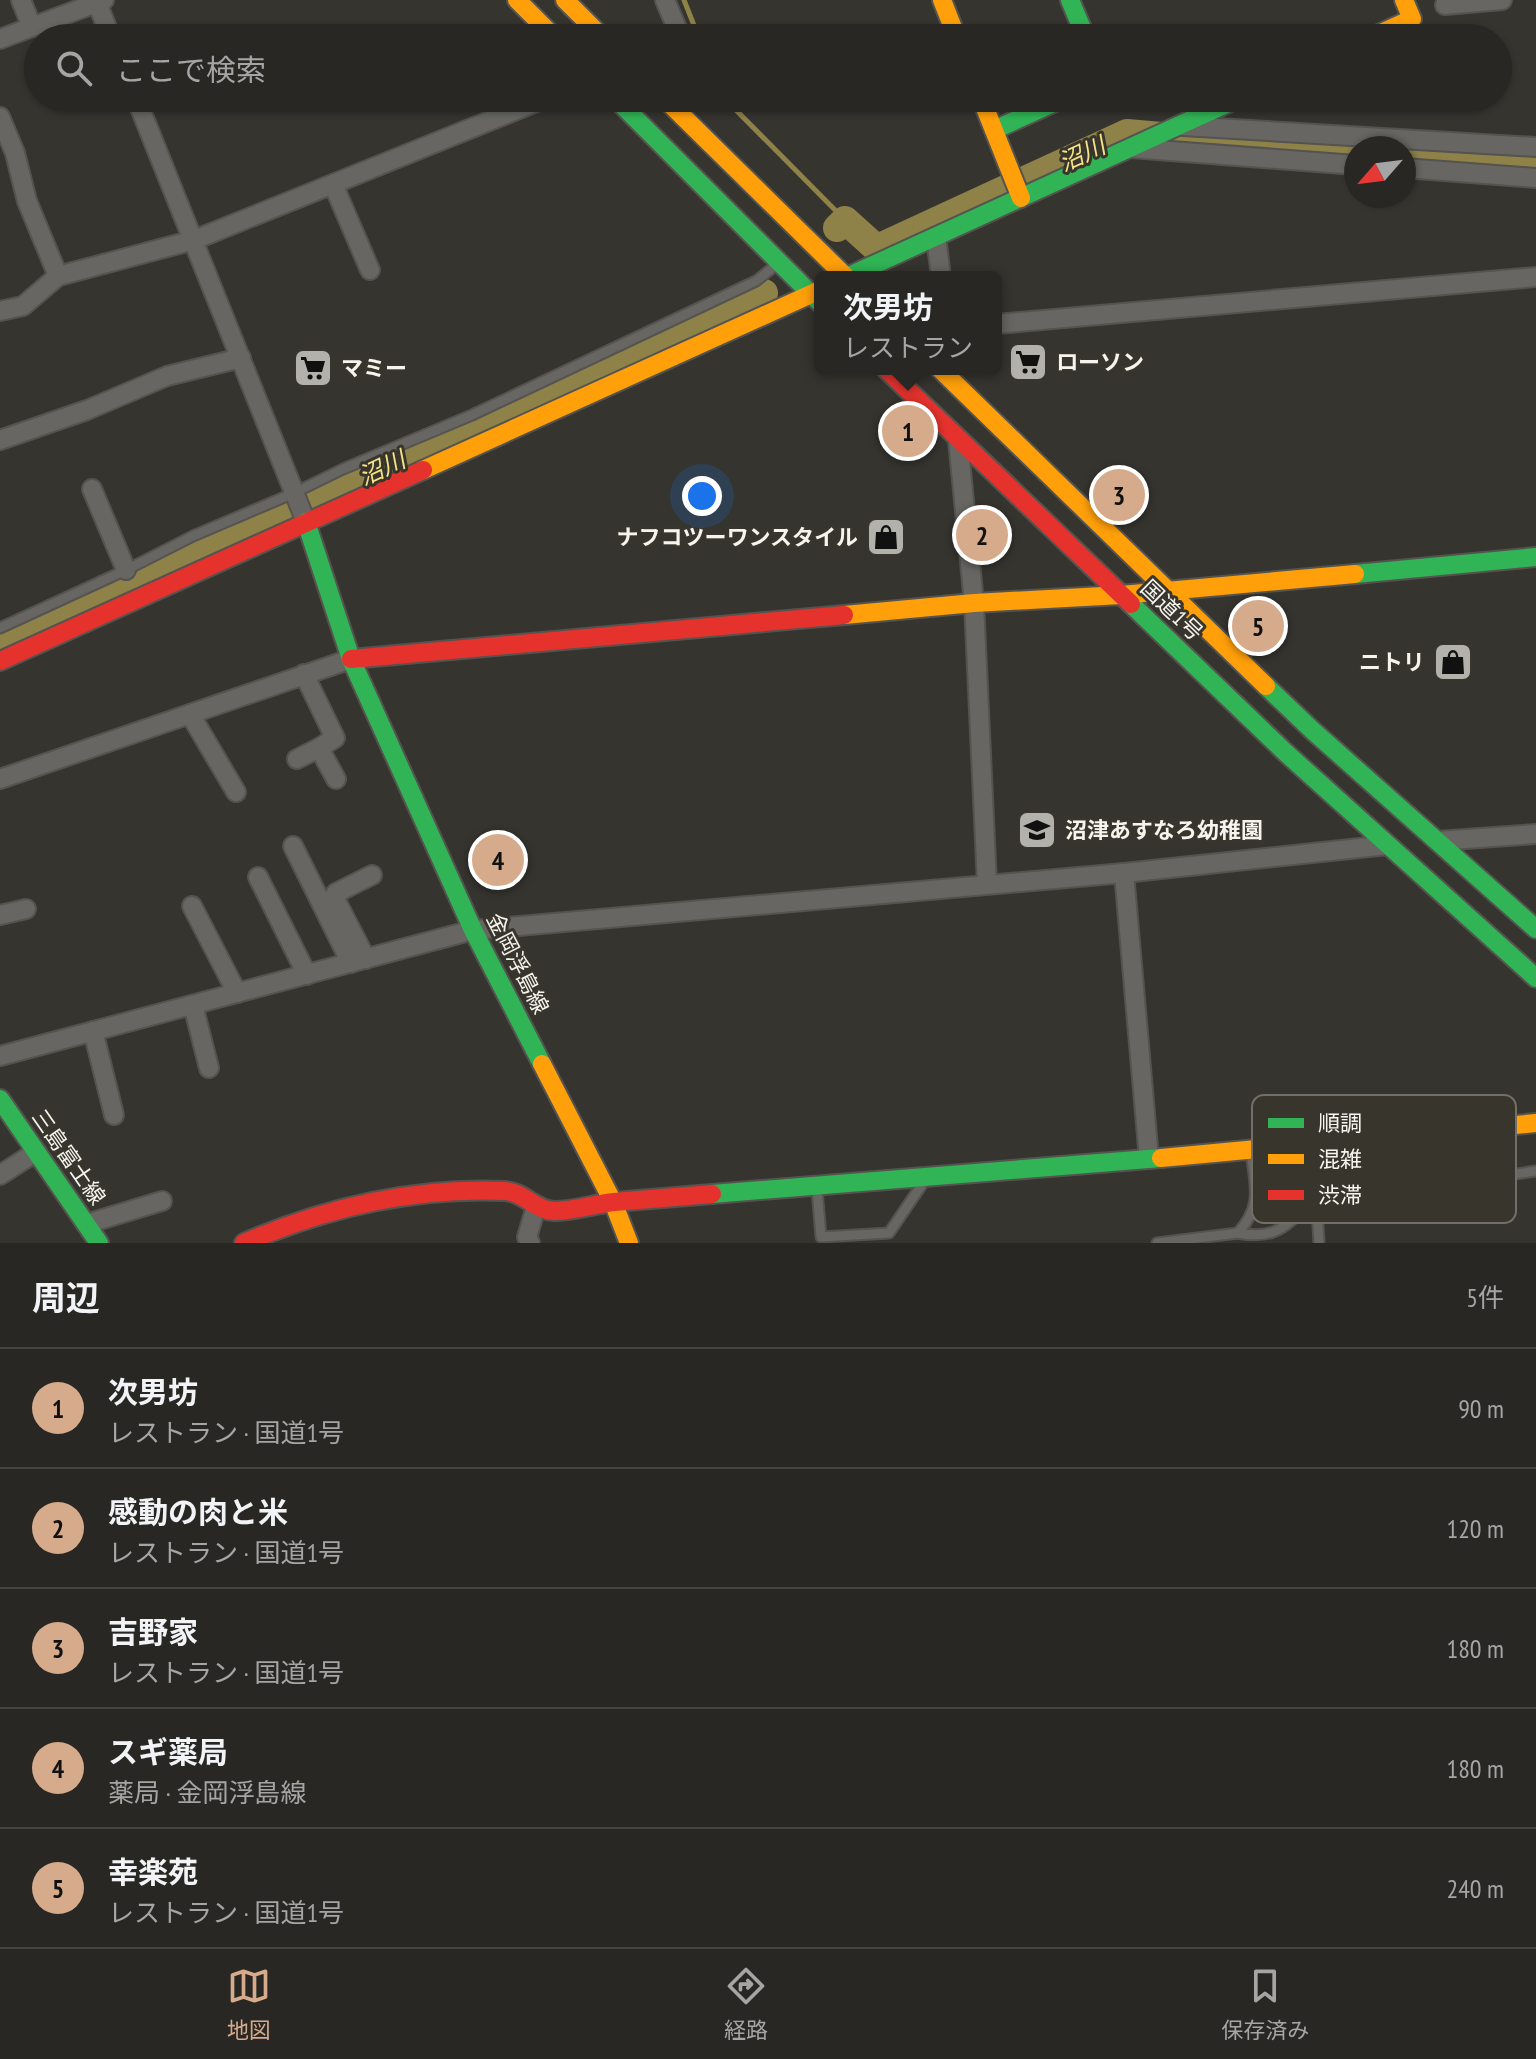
<!DOCTYPE html>
<html lang="ja">
<meta charset="utf-8">
<style>
body{margin:0;font-family:"PT Sans Narrow","Noto Sans JP",sans-serif;background:#343330;color:#f1f3f6}
.compass{position:absolute;left:1344px;top:136px;width:72px;height:72px;border-radius:50%;background:#282723;box-shadow:0 2px 6px #0004;rotate:242deg}
.you{position:absolute;left:702px;top:496px;width:28px;height:28px;margin:-20px;border:6px solid #fff;border-radius:50%;background:#1a73e8;box-shadow:0 0 0 12px #1a73e833}
.badge{display:grid;place-items:center;width:52px;height:52px;border-radius:50%;background:#d6ab8b;color:#111;font-size:26px;font-weight:700}
.pin{position:absolute;translate:-50% -50%;border:4px solid #fff;box-shadow:0 2px 8px #0006}
.popup{position:absolute;left:814px;top:271px;width:188px;height:104px;box-sizing:border-box;display:grid;place-content:center;border-radius:12px;background:#282723;filter:drop-shadow(0 2px 6px #0005);font-size:26px;white-space:nowrap;color:#a5a5a6}
.popup b{font-size:30px;color:#f1f3f6}
.popup::after{content:'';position:absolute;left:50%;top:100%;margin-left:-16px;border:16px solid transparent;border-top-color:#282723}
.list{margin:0;padding:0;list-style:none}
h2{display:flex;justify-content:space-between;align-items:center;height:104px;margin:0;padding:0 32px;font-size:34px}
h2 small{font-size:26px;font-weight:400;color:#a5a5a6}
.list li{display:grid;grid-template-columns:52px 1fr auto;gap:24px;align-items:center;box-sizing:border-box;height:120px;padding:0 32px;border-top:2px solid #444441}
.list b{display:block;font-size:30px;white-space:nowrap}
.list p{margin:0;font-size:26px;white-space:nowrap;color:#a5a5a6}
.list em{font-size:26px;font-style:normal;color:#a5a5a6}
.icon{flex:none;width:44px;height:44px;fill:none;stroke:currentColor;stroke-width:2;stroke-linecap:round;stroke-linejoin:round}
.map{position:relative;flex:none;width:1536px;height:1243px;overflow:hidden}
.search{position:absolute;background:#282723;box-shadow:0 2px 6px #0004;left:24px;right:24px;top:24px;height:88px;display:flex;align-items:center;gap:20px;box-sizing:border-box;padding:0 28px;border-radius:44px;color:#a5a5a6;font-size:30px}
.sheet{height:704px;background:#282723}
nav{display:flex;justify-content:space-around;align-items:center;box-sizing:border-box;height:112px;border-top:2px solid #444441;background:#282723;font-size:22px;color:#a5a5a6}
nav a{display:grid;justify-items:center;gap:4px}
nav .on{color:#d6ab8b}
.map>svg:first-child{display:block}
.lines{fill:none;stroke-linecap:round;stroke-linejoin:round}
.stream{stroke:#8e8249;stroke-width:5}
.river{stroke:#8e8249;stroke-width:28}
.lane-casing{stroke:#54534f;stroke-width:13}
.street-casing{stroke:#54534f;stroke-width:22}
.fast-casing{stroke:#54534f;stroke-width:22}
.slow-casing{stroke:#54534f;stroke-width:22}
.jam-casing{stroke:#54534f;stroke-width:22}
.lane{stroke:#676662;stroke-width:9}
.street{stroke:#676662;stroke-width:18}
.fast{stroke:#30b455;stroke-width:18}
.slow{stroke:#ff9f0a;stroke-width:18}
.jam{stroke:#e5322d;stroke-width:18}
.labels{text-anchor:middle;dominant-baseline:central;stroke-width:6;stroke-linejoin:round;paint-order:stroke}
.poi-label{font-size:22px;font-weight:bold;fill:#f5f4ee;stroke:#38362c;text-anchor:start}
.street-label{font-size:22px;fill:#f5f4ee;stroke:#38362c}
.water-label{font-size:24px;font-style:italic;fill:#f6e287;stroke:#38362c}
.key{fill:#38362c;stroke:#716f66;stroke-width:2}
.key-label{font-size:22px;fill:#f5f4ee}
</style>
<div class="map">
<svg width="1536" height="1243" viewBox="0 0 1536 1243">
<rect width="100%" height="100%" fill="#35342f"/>
<g class="lines">
<!-- stream -->
<g class="stream">
<polyline points="684,0 699,38"/>
<polyline points="724,98 845,220"/>
</g>
<!-- river -->
<g class="river">
<polyline points="1404,157 1536,167"/>
<polyline points="837,228 845,220 875,247 882,246 1127,133 1356,153"/>
<polyline points="0,644 317,501 764,293"/>
</g>
<defs>
<g id="lane">
<polyline points="0,628 126,570 193,536 294,493 343,469 472,415 756,281 775,266"/>
<polyline points="817,1189 821,1237 889,1233 923,1183"/>
<path d="M1298,1193C1377,1199 1458,1182 1536,1171"/>
<path d="M1238,1233C1264,1238 1283,1233 1299,1212L1294,1149"/>
<path d="M1157,1243L1238,1233C1263,1205 1255,1186 1251,1152"/>
<polyline points="1319,1243 1317,1208 1328,1195"/>
</g>
<g id="street">
<polyline points="21,0 32,27"/>
<polyline points="96,0 111,38"/>
<polyline points="665,0 681,38"/>
<polyline points="1445,5 1502,0"/>
<polyline points="0,39 104,0"/>
<polyline points="136,98 306,522"/>
<polyline points="0,117 15,153 27,201 58,276"/>
<polyline points="1183,126 1536,147"/>
<polyline points="1131,148 1356,165"/>
<polyline points="1404,168 1536,178"/>
<polyline points="333,184 370,270"/>
<polyline points="936,237 941,277"/>
<polyline points="0,311 23,306 58,276 194,240 546,98"/>
<polyline points="996,324 1536,277"/>
<polyline points="0,440 87,410 167,376 241,358"/>
<polyline points="958,440 974,603 987,884"/>
<polyline points="92,489 126,570"/>
<polyline points="304,674 335,738 319,748 336,779"/>
<polyline points="190,714 236,792"/>
<polyline points="297,759 319,748"/>
<polyline points="0,779 351,659"/>
<polyline points="1437,841 1536,834"/>
<polyline points="293,846 351,963"/>
<polyline points="1124,873 1149,1159"/>
<polyline points="258,877 307,975"/>
<polyline points="192,906 237,993"/>
<polyline points="0,915 26,909"/>
<polyline points="366,959 334,897 336,893 372,875"/>
<polyline points="193,1005 209,1068"/>
<polyline points="93,1031 114,1115"/>
<polyline points="0,1056 473,930 1124,873 1388,845"/>
<polyline points="0,1175 36,1152"/>
<polyline points="86,1224 162,1201"/>
<polyline points="530,1243 527,1237 536,1207"/>
</g>
<g id="fast">
<polyline points="1070,0 1086,38"/>
<polyline points="615,98 820,303"/>
<polyline points="994,130 1064,98"/>
<polyline points="847,277 1239,98"/>
<polyline points="306,522 351,659 473,930 542,1064"/>
<polyline points="1355,574 1536,557"/>
<polyline points="1131,604 1286,753 1536,978"/>
<polyline points="1266,686 1312,730 1536,929"/>
<polyline points="0,1099 99,1243"/>
<polyline points="712,1194 1161,1158"/>
</g>
<g id="slow">
<polyline points="517,0 555,38"/>
<polyline points="565,0 603,38"/>
<polyline points="942,0 957,38"/>
<polyline points="1370,38 1412,19 1404,0"/>
<polyline points="664,98 846,277"/>
<polyline points="981,98 1021,198"/>
<polyline points="940,369 1266,686"/>
<polyline points="423,470 820,290"/>
<polyline points="844,615 974,603 1121,595 1355,574"/>
<polyline points="542,1064 613,1202 629,1243"/>
<polyline points="1161,1158 1536,1123"/>
</g>
<g id="jam">
<polyline points="886,369 1131,604"/>
<polyline points="351,659 844,615"/>
<polyline points="0,661 423,470"/>
<path d="M244,1243C325,1208 415,1187 505,1191C524,1192 534,1210 554,1211C575,1211 594,1204 614,1202C647,1199 679,1197 712,1194"/>
</g>
</defs>
<!-- lane casing -->
<use href="#lane" class="lane-casing"/>
<!-- street casing -->
<use href="#street" class="street-casing"/>
<!-- fast casing -->
<use href="#fast" class="fast-casing"/>
<!-- slow casing -->
<use href="#slow" class="slow-casing"/>
<!-- jam casing -->
<use href="#jam" class="jam-casing"/>
<!-- lane -->
<use href="#lane" class="lane"/>
<!-- street -->
<use href="#street" class="street"/>
<!-- fast -->
<use href="#fast" class="fast"/>
<!-- slow -->
<use href="#slow" class="slow"/>
<!-- jam -->
<use href="#jam" class="jam"/>
</g>
<!-- icons -->
<defs>
<symbol id="supermarket-square" viewBox="-11 -11 22 22"><rect x="-9" y="-9" width="18" height="18" rx="4" fill="#b2b1ab" stroke="#38362c"/><path d="M-6-5.5h2.5l.6 2H6L4.5 2H-2.5L-4.4-4H-6ZM-1.5 3.2a1.3 1.3 0 1 0 .1 0ZM3 3.2a1.3 1.3 0 1 0 .1 0Z" fill="#111"/></symbol>
<symbol id="shop-square" viewBox="-11 -11 22 22"><rect x="-9" y="-9" width="18" height="18" rx="4" fill="#b2b1ab" stroke="#38362c"/><path d="M-5-2.5h2.3a2.7 3.5 0 0 1 5.4 0H5L5.5 6h-11ZM-1.5-2.5h3a1.5 2.3 0 0 0-3 0Z" fill="#111"/></symbol>
<symbol id="school-square" viewBox="-11 -11 22 22"><rect x="-9" y="-9" width="18" height="18" rx="4" fill="#b2b1ab" stroke="#38362c"/><path d="M0-5L7-2L0 1L-7-2ZM-4 1L0 2.5L4 1V4Q0 6-4 4Z" fill="#111"/></symbol>
</defs>
<g fill-rule="evenodd">
<use href="#supermarket-square" x="1006" y="340" width="44" height="44"/>
<use href="#supermarket-square" x="291" y="346" width="44" height="44"/>
<use href="#shop-square" x="864" y="515" width="44" height="44"/>
<use href="#shop-square" x="1431" y="640" width="44" height="44"/>
<use href="#school-square" x="1015" y="808" width="44" height="44"/>
</g>
<g class="labels">
<!-- poi labels -->
<g class="poi-label">
<text x="1056" y="362">ローソン</text>
<text x="341" y="368">マミー</text>
<text x="858" y="537" text-anchor="end">ナフコツーワンスタイル</text>
<text x="1425" y="662" text-anchor="end">ニトリ</text>
<text x="1065" y="830">沼津あすなろ幼稚園</text>
</g>
<!-- street labels -->
<g class="street-label">
<text transform="translate(1172 610) rotate(44)">国道1号</text>
<text transform="translate(518 963) rotate(63)">金岡浮島線</text>
<text transform="translate(69 1157) rotate(55)">三島富士線</text>
</g>
<!-- water labels -->
<g class="water-label">
<text transform="translate(1082 154) rotate(-25)">沼川</text>
<text transform="translate(382 468) rotate(-25)">沼川</text>
</g>
</g>
<!-- legend -->
<rect x="1252" y="1095" width="264" height="128" rx="12" class="key"/>
<rect x="1268" y="1118" width="36" height="10" fill="#30b455"/>
<rect x="1268" y="1154" width="36" height="10" fill="#ff9f0a"/>
<rect x="1268" y="1190" width="36" height="10" fill="#e5322d"/>
<g class="key-label">
<text x="1318" y="1131">順調</text>
<text x="1318" y="1167">混雑</text>
<text x="1318" y="1203">渋滞</text>
</g>
</svg>
<svg class="compass" viewBox="-18 -18 36 36"><path d="M0-13l5 13h-10z" fill="#e53935"/><path d="M0 13l5-13h-10z" fill="#a5a5a6"/></svg>
<div class="you"></div>
<div class="pin badge" style="left:908px;top:431px">1</div>
<div class="popup"><b>次男坊</b>レストラン</div>
<div class="pin badge" style="left:982px;top:535px">2</div>
<div class="pin badge" style="left:1119px;top:495px">3</div>
<div class="pin badge" style="left:498px;top:860px">4</div>
<div class="pin badge" style="left:1258px;top:626px">5</div>
<div class="search"><svg class="icon" aria-label="search" viewBox="0 0 24 24"><circle cx="10" cy="10" r="6"/><path d="M15 15l6 6"/></svg>ここで検索</div>
</div>
<section class="sheet">
<h2>周辺<small>5件</small></h2>
<ul class="list">
<li><span class="badge">1</span><div><b>次男坊</b><p>レストラン · 国道1号</p></div><em>90 m</em></li>
<li><span class="badge">2</span><div><b>感動の肉と米</b><p>レストラン · 国道1号</p></div><em>120 m</em></li>
<li><span class="badge">3</span><div><b>吉野家</b><p>レストラン · 国道1号</p></div><em>180 m</em></li>
<li><span class="badge">4</span><div><b>スギ薬局</b><p>薬局 · 金岡浮島線</p></div><em>180 m</em></li>
<li><span class="badge">5</span><div><b>幸楽苑</b><p>レストラン · 国道1号</p></div><em>240 m</em></li>
</ul>
</section>
<nav>
<a class="on"><svg class="icon" aria-label="map" viewBox="0 0 24 24"><path d="M3 6l6-2 6 2 6-2v14l-6 2-6-2-6 2zM9 4v14M15 6v14"/></svg>地図</a>
<a><svg class="icon" aria-label="directions" viewBox="0 0 24 24"><path d="M12 3l9 9-9 9-9-9zM9 14v-3h6M13 9l2 2-2 2"/></svg>経路</a>
<a><svg class="icon" aria-label="saved" viewBox="0 0 24 24"><path d="M7 4h10v16l-5-4-5 4z"/></svg>保存済み</a>
</nav>
